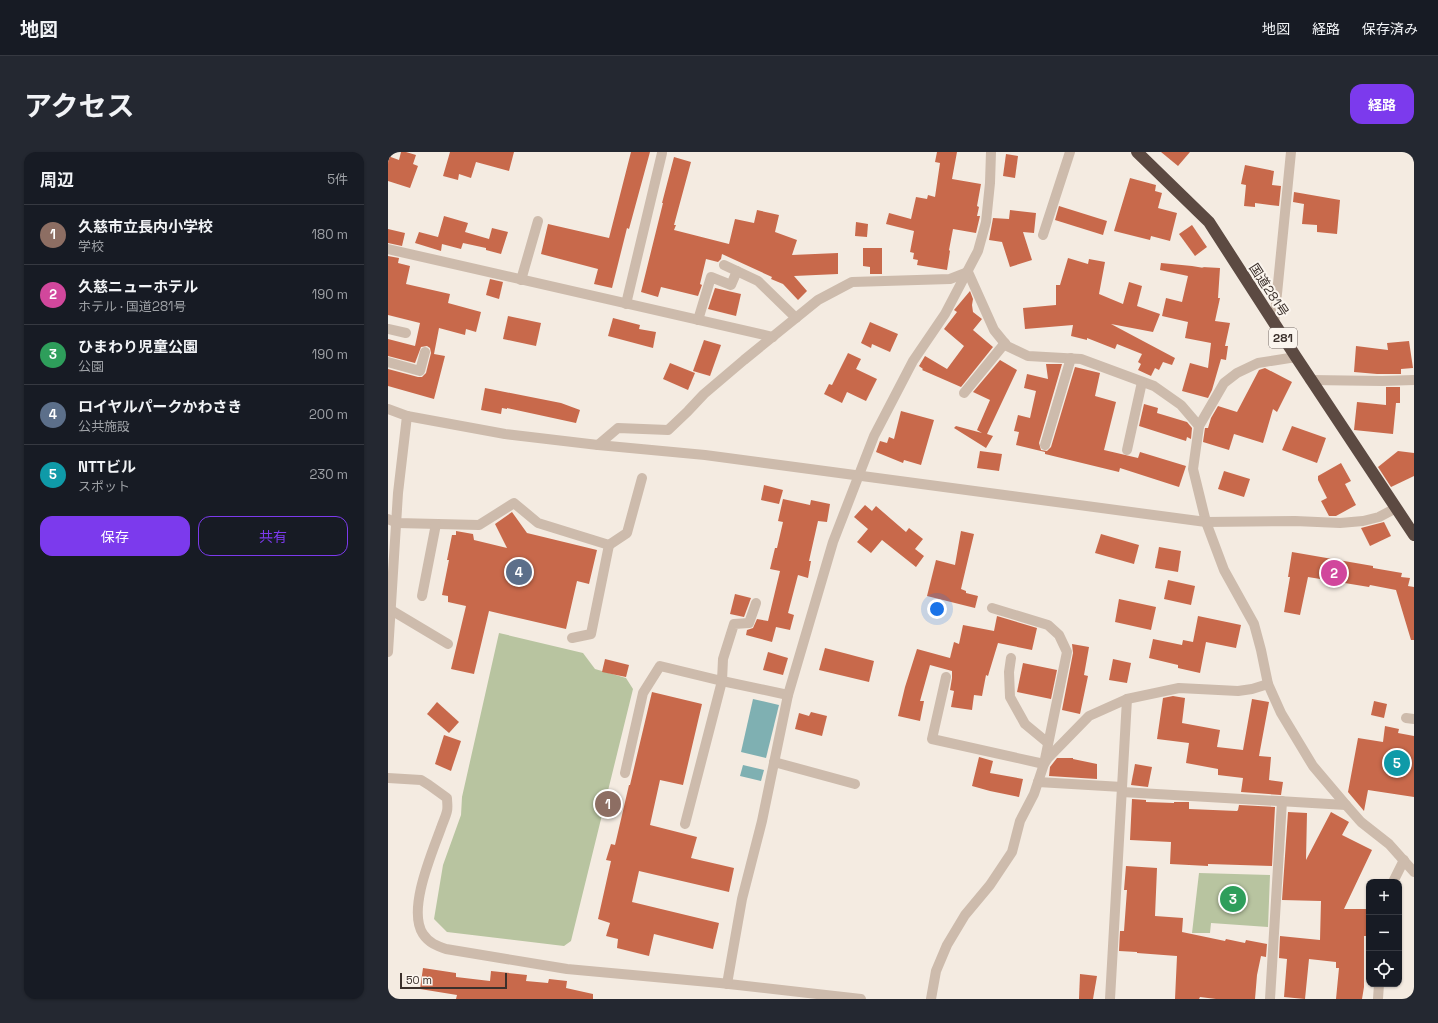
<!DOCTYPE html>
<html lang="ja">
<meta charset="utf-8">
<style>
body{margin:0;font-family:"Space Grotesk","Noto Sans JP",sans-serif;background:#242831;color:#f1f3f6}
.controls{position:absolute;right:12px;bottom:12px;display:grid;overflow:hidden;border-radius:8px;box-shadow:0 1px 3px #0004}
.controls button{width:36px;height:36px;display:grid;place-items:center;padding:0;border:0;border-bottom:1px solid #363941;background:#171b24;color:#f1f3f6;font:20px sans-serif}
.scale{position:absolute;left:12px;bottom:10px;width:107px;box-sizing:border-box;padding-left:4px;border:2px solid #3b302b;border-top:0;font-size:11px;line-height:14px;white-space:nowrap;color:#3b302b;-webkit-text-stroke:3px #fbf5ee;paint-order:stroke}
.you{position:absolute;left:549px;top:457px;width:14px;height:14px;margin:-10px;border:3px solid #fff;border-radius:50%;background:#1a73e8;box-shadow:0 0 0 6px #1a73e833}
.badge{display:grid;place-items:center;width:26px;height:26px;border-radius:50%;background:#7c3aed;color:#fff;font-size:13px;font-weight:700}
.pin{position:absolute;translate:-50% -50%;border:2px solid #fff;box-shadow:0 1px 4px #0006}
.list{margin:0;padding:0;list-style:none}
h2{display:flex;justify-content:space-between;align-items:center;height:52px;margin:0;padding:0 16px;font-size:17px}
h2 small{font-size:13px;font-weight:400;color:#9ea1a6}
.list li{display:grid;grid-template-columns:26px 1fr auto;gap:12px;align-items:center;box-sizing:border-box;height:60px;padding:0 16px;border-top:1px solid #363941}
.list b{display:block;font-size:15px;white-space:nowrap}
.list p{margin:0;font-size:13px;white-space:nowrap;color:#9ea1a6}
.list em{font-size:13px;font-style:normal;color:#9ea1a6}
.actions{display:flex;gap:8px;padding:12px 16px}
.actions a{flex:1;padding:9px 0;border:1px solid #7c3aed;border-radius:12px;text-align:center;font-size:14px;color:#7c3aed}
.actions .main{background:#7c3aed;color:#fff}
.icon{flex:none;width:22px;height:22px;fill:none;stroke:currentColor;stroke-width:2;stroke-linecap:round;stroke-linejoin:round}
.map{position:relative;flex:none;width:1026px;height:847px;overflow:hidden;border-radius:12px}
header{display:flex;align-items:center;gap:24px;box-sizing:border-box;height:56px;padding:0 20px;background:#171b24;border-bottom:1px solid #363941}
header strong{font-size:19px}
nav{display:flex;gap:22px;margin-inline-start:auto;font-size:14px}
.intro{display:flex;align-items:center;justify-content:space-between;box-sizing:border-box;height:96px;padding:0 24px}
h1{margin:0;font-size:28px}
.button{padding:10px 18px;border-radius:12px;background:#7c3aed;color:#fff;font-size:14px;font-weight:700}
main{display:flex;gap:24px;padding:0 24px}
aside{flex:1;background:#171b24;border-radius:12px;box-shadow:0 1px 3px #0004}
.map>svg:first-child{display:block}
.green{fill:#b8c4a0}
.water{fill:#7fb0b2}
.building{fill:#c8694b}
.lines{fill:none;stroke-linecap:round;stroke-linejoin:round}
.minor{stroke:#cdbbac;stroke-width:10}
.highway{stroke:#5c4a42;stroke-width:12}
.labels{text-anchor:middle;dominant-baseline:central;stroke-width:4;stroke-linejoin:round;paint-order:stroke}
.shield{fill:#fbf5ee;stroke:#756b66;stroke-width:1}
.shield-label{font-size:12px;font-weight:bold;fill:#3b302b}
.street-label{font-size:13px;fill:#3b302b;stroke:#fbf5ee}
</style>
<header>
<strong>地図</strong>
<nav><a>地図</a><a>経路</a><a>保存済み</a></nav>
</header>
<div class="intro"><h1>アクセス</h1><a class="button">経路</a></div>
<main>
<aside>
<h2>周辺<small>5件</small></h2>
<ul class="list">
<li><span class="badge" style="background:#8d6e63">1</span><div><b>久慈市立長内小学校</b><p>学校</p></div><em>180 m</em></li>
<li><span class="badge" style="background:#d1479c">2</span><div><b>久慈ニューホテル</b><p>ホテル · 国道281号</p></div><em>190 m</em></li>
<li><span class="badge" style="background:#2e9e5b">3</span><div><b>ひまわり児童公園</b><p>公園</p></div><em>190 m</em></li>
<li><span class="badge" style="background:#5c6f8a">4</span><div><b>ロイヤルパークかわさき</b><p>公共施設</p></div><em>200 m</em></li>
<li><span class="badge" style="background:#0f9aa8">5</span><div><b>NTTビル</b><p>スポット</p></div><em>230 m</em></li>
</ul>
<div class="actions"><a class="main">保存</a><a>共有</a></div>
</aside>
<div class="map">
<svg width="1026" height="847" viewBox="0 0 1026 847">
<rect width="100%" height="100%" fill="#f4ebe1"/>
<!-- green -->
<g class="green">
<polygon points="111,481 195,501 207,517 238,526 245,537 183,789 176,794 59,780 46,767 55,713 73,663 74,645"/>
<polygon points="811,721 882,723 880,775 823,771 822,781 804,781"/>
</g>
<!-- water -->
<g class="water">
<polygon points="365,547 391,553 378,606 353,600"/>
<polygon points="355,613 376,618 373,629 352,624"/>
</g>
<!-- building -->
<g class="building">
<polygon points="13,0 18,0 28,3 25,12 30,14 22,36 0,29 0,4 11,8"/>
<polygon points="62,0 126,0 121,19 88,10 83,26 71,22 70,28 55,24"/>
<polygon points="243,0 262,0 241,77 239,76 224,136 206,132 210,117 153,102 160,72 221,86"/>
<polygon points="549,0 569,0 564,27 593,32 589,54 591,55 589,64 592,64 588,81 565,77 561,98 562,99 559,118 529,113 530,108 525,107 526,101 522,100 526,79 498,72 501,61 523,67 528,45 539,47 540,43 547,45 552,11 547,10"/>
<polygon points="773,0 802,0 790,14"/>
<polygon points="618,2 630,4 627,26 615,24"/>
<polygon points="286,5 303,10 286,73 288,73 286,78 341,92 347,67 366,71 369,58 391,63 387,80 409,88 404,103 450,101 450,122 406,124 419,139 410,148 395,132 383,127 384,125 334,102 333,107 330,110 318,107 312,132 314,133 310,144 273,135 270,145 253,140 275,51 274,51"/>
<polygon points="857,13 886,19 884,33 893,34 891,54 867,51 867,55 856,54 858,33 853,32"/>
<polygon points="742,26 768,33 767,39 774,41 770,56 789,61 782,89 763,84 762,88 726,79"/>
<polygon points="906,40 952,48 949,82 929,80 929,73 914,72 916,52 905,50"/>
<polygon points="671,54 719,69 715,83 667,68"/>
<polygon points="622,58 648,61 646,81 635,80 644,108 622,115 614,90 601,88 605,66 621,67"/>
<polygon points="56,64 80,71 77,80 101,87 104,76 120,80 113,102 98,98 98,96 75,91 73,97 54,92 53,99 27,91 31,80 50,85"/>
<polygon points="468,70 480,72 479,85 467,84"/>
<polygon points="804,73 819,95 807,104 791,82"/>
<polygon points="0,77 17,81 14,94 0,91"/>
<polygon points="475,96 494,96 494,122 482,122 482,115 475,114"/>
<polygon points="0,104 11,106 10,111 22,114 18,132 62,142 60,151 93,160 88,180 78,177 77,183 51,176 46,202 57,204 46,247 0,234 0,217 30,225 34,225 38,221 43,201 42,196 39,194 33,195 27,211 0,204 0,187 27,194 32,171 0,163"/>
<polygon points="680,106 700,112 701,107 717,110 711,142 735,152 741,130 754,134 749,154 772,162 765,180 723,172 787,206 784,213 775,210 771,218 767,216 763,224 750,218 753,212 750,210 754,202 729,192 727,197 699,186 699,188 683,184 685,173 637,177 635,156 668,153 668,133 672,133"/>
<polygon points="773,111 804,114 816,116 814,115 832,116 830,146 832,146 827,169 842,171 837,194 840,194 838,208 833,207 824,238 820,246 794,239 802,211 820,216 823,191 797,186 800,170 774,164 778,146 794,150 800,124 772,118"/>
<polygon points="102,127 115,130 111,147 98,143"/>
<polygon points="327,136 353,142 348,164 320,157"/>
<polygon points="582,139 585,147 584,153 585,160 594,167 585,178 605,195 573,235 534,218 535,217 531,214 537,204 559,217 576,194 556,177 569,160 566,158"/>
<polygon points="120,164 153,171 148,194 115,187"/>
<polygon points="225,166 252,173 251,177 268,180 265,196 220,184"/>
<polygon points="482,170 510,182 502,200 484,192 483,196 473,191"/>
<polygon points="316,188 333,193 322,224 305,219"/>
<polygon points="1021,189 1025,216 1013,217 1013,222 989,222 966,220 968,194 1000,198 999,191"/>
<polygon points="460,201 473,207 468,217 489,227 478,249 459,240 454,251 436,242 441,232 444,233"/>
<polygon points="612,208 629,218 599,282 605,284 598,296 566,276 568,274 594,281 589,278 602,248 585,240"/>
<polygon points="282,211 307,221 300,238 275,227"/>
<polygon points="658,212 674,212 651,291 653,298 659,299 663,295 687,215 708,220 712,221 707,244 728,250 716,298 750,306 752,300 798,314 791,335 732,316 731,320 657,302 657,300 628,293 631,280 626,279 630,263 642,266 648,239 636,236 639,222 660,227"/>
<polygon points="877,216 904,230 889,260 885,257 875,291 846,282 841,298 815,290 817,276 820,276 823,266 830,254 849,260 871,218"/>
<polygon points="998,235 1012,235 1012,251 1008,251 1005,282 966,278 969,250 998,253"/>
<polygon points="97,236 173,251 192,258 188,271 119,256 119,257 114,256 113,262 93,258"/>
<polygon points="756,252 770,256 769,261 799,270 804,276 803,287 799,285 798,289 751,274"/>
<polygon points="513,259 546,268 533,313 516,308 515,311 488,300 492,289 499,291 501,285 506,287"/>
<polygon points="904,274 938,286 929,311 894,298"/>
<polygon points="592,299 614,302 611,319 589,316"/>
<polygon points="1010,299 1026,301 1026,324 1003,335 990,315"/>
<polygon points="953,311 963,329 957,332 968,353 948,364 941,364 933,349 939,346 930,328 930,324"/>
<polygon points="836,319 862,327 856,345 830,337"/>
<polygon points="376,333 395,338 391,352 373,348"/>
<polygon points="395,347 422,353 423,348 442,352 439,370 430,369 421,409 423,409 420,426 410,423 400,461 406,463 402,478 388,475 384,490 358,483 359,478 365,476 369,467 380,469 392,419 382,417 387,396 389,396 395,370 390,369"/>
<polygon points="477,353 484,359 488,354 518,380 521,376 535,387 527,397 536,404 528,415 494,388 483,401 469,390 480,377 466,365"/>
<polygon points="124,360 139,381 209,398 201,432 189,429 178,477 101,459 86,522 63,517 78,454 60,450 60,444 54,443 61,408 59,408 64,383 68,383 68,379 85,382 86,388 119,396 107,372"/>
<polygon points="996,370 1003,384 982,394 973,376"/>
<polygon points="573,379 586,382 573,437 578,439 578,441 590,444 587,456 539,444 548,408 567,413"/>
<polygon points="713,382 751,393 746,412 707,401"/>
<polygon points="771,395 793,399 790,420 767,416"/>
<polygon points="904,400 985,414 985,416 1014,421 1013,425 1022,426 1020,434 1026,435 1026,488 1023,488 1008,438 982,433 981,435 920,425 912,463 896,460 902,425 900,425"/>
<polygon points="780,428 807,434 803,453 776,447"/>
<polygon points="347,442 363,446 356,465 342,462"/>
<polygon points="731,447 768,455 763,478 727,470"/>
<polygon points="609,464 649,476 644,498 610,491 600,524 598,523 594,544 586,543 584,558 563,555 566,539 562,538 564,526 564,519 542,513 532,549 536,549 532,569 510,564 517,535 529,497 562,506 566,490 571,492 575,473 606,479"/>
<polygon points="810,464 853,473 848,496 818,490 812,521 790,516 790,513 761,506 765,487 794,493 795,488 805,490"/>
<polygon points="684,492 701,495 696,523 700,524 692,562 674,558 685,501"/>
<polygon points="437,496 486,509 481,530 431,518"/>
<polygon points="380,500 400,506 395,523 375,518"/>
<polygon points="217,507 241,513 238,525 214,520"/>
<polygon points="725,507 743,511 739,531 721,528"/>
<polygon points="635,511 669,518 663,547 629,540"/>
<polygon points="264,540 314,552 295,633 272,628 262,673 309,685 303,706 346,716 341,740 251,719 244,750 331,771 325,797 266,782 261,804 229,796 230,787 218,784 222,771 210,767 223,709 218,708 223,692 227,693 241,633 242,633"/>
<polygon points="785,544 797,546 794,571 832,578 829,595 855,598 864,547 881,550 871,604 883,605 881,628 895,630 893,643 853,640 855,626 830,623 830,617 798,611 801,591 769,587 775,546"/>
<polygon points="986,549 999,552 996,566 983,563"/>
<polygon points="49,550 71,570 61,581 39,562"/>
<polygon points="423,560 439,564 434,584 407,577 411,561 421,564"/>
<polygon points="997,574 1011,577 1010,581 1026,584 1026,645 980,638 976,659 960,640 970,586 995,590"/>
<polygon points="56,583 73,589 63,619 47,612"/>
<polygon points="591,605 605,609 602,621 635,627 631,645 602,639 584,634"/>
<polygon points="669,606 685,606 685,607 709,612 709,627 661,624 662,615"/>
<polygon points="747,612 764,615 760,635 743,633"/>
<polygon points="744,647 758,648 758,650 786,651 786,650 801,650 801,657 849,659 850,658 851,653 887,655 884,714 820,712 820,714 782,712 783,690 742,688"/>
<polygon points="900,660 919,661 918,708 943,660 961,670 954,683 984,698 956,757 981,757 981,784 976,784 976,835 974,847 948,847 951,816 948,816 948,810 921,807 917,847 896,845 899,807 891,806 892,784 932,788 933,749 894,748"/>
<polygon points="738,714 769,716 767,764 795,766 794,780 837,789 838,787 857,791 858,788 879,792 878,805 873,804 869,823 867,847 828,847 812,845 811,847 787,847 789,804 749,801 749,800 731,799 732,779 736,779 739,738 736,738"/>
<polygon points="35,816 68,821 68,825 102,829 103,819 139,823 138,829 160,831 161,827 179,829 178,836 205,842 205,847 68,847 69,843 32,837"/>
<polygon points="692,822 709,824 705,847 691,847"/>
</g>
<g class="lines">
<!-- minor -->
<g class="minor">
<polyline points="655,83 682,0"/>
<polyline points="0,97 385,185"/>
<polyline points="336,113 370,129 408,166"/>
<polyline points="580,120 606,178 619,194 640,204 693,207 766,234 793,253 811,274"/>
<polyline points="133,128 150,69"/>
<polyline points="238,152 274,1"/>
<polyline points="310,168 323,125 343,133 349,119"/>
<polyline points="886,172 903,0"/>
<polyline points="0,177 18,181"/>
<polyline points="908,205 870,211 849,221 836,231 811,274 805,317 818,370 836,418 866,472 873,498 880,532 893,561 925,614 958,653 973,670 1001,692 1026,720"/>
<polyline points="0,210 32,219 37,200"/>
<polyline points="922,228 994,229 1026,228"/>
<polyline points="576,241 617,191"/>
<polyline points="0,257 19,264 10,341 0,500"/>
<polyline points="19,264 117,282 210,293 317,303 818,370 907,369 952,371 975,369 991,365 1008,356"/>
<polyline points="210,293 230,276 280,278 300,259 316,242 356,208 430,148 464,130 562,127 580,120"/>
<polyline points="657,293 683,206"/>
<polyline points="739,298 754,230"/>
<polyline points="0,367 9,371 91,373 126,351 150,371 221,393 239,381 254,326"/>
<polyline points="34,444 48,372"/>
<polyline points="3,458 60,492"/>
<polyline points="184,486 203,482 221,393"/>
<polyline points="623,506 621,520 622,545 637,572 660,591"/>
<polyline points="558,525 544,587 656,612 679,500 671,483 660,473 604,456"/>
<polyline points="1018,566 1026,567"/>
<polyline points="386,610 467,632"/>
<polyline points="237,621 255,541 272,514 334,529 335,507 346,472 361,471 368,451"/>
<path d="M0,626L33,628L41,633L59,646C59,650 60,655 59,659C58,664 55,670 53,676C44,701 19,758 35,782C41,791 49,794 58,797L179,817L332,831L473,847"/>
<polyline points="650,630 734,635"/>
<polyline points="734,640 958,653"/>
<polyline points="297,672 334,529 400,543"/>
<polyline points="1005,730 1016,708"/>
<polyline points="339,832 354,747 374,669 400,543 445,390 486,284 525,209 557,162 590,99 598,70 602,31 603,0"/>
<polyline points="543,847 548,819 559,793 577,763 602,733 624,700 632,669 646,642 656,612 660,606 701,564 739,547 791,536 850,539 864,537 880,532"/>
<polyline points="722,847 739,547"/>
<polyline points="882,847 894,649"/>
<polyline points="990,847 991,832"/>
</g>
<!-- highway -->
<polyline class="highway" points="749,0 821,70 908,205 1026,383"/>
</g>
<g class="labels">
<!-- shield labels -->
<rect class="shield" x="881" y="176" width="28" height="20" rx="3"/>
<g class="shield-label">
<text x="895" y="186">281</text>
</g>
<!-- street labels -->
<g class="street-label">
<text transform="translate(881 138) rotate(57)">国道281号</text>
</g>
</g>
</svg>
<div class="controls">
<button>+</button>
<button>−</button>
<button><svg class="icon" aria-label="locate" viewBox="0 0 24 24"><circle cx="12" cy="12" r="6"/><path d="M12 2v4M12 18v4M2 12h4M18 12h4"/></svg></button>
</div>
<div class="scale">50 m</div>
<div class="you"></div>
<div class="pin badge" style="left:220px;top:652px;background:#8d6e63">1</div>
<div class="pin badge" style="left:946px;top:421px;background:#d1479c">2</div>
<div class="pin badge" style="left:845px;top:747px;background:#2e9e5b">3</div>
<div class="pin badge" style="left:131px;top:420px;background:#5c6f8a">4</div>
<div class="pin badge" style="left:1009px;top:611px;background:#0f9aa8">5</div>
</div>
</main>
